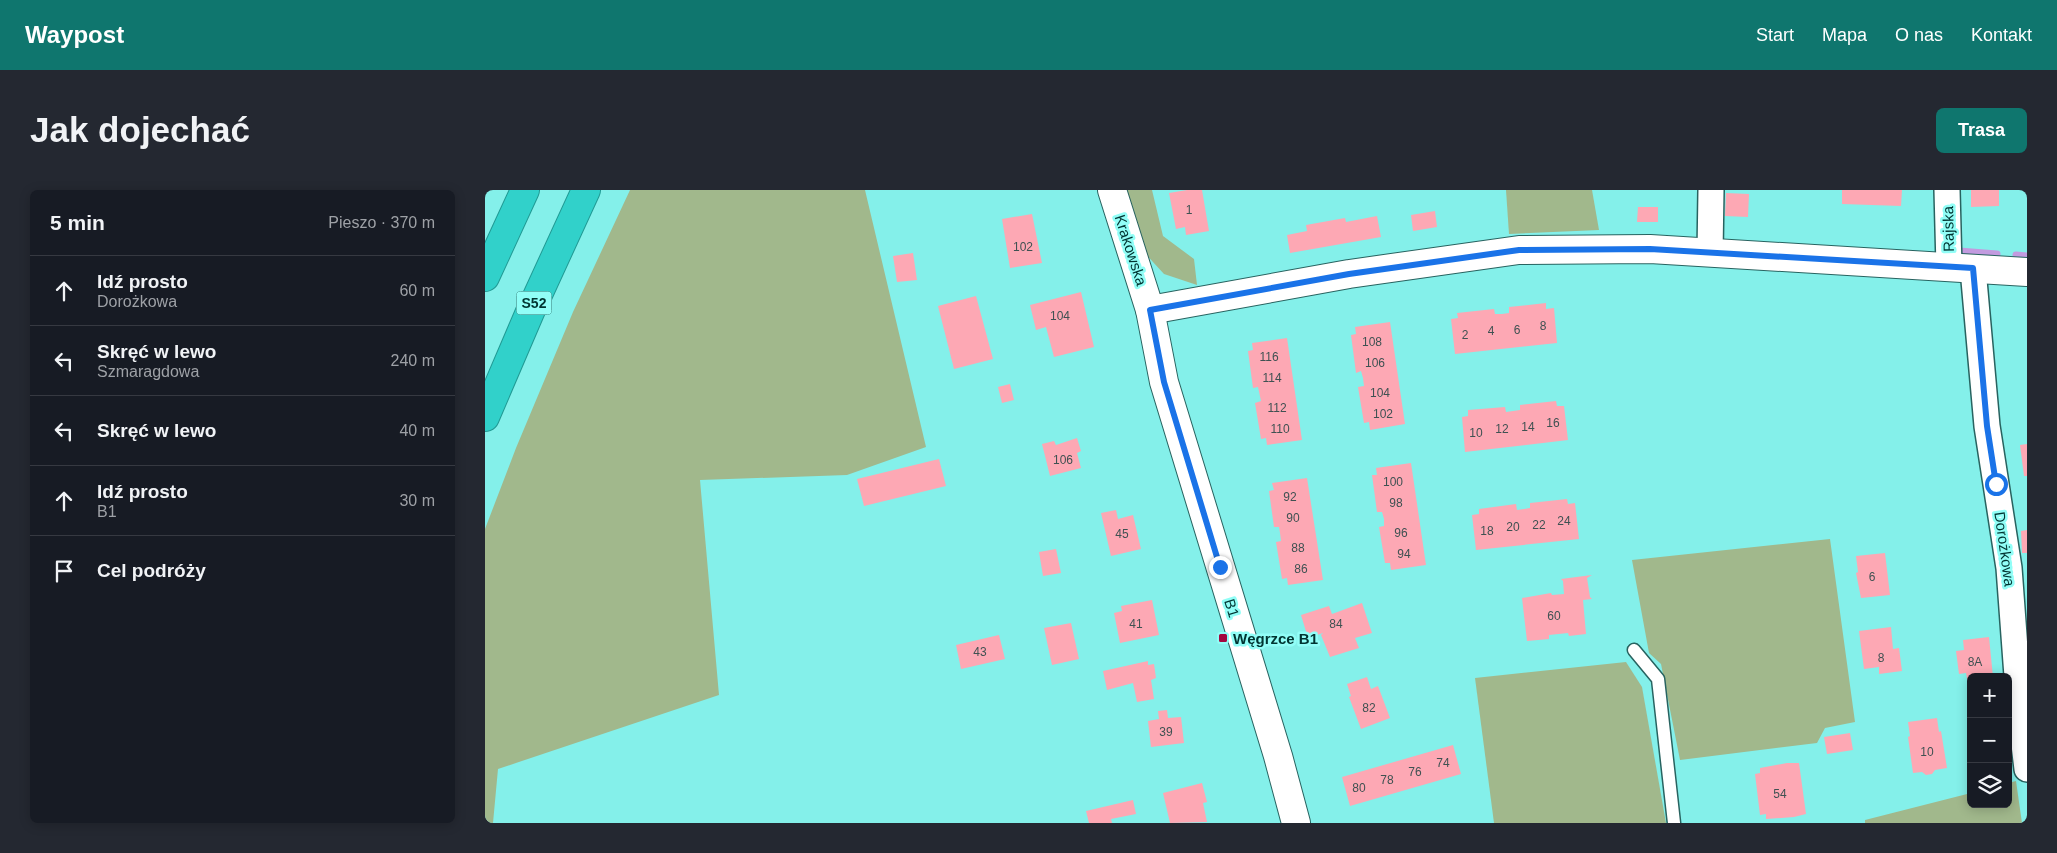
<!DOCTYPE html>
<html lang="pl">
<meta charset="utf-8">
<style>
body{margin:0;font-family:Helvetica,sans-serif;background:#242831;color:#f1f3f6}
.controls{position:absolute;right:15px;bottom:15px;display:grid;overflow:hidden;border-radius:8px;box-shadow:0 2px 12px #0003}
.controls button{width:45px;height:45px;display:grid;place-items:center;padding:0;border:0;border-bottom:1px solid #363941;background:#171b24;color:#f1f3f6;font:25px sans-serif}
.stop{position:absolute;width:15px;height:15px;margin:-11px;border:4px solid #1a73e8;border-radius:50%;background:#fff}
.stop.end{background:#1a73e8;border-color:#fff;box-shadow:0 1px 5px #0008}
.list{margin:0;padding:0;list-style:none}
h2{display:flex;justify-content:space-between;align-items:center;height:65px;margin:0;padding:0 20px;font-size:21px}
h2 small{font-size:16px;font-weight:400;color:#9ea1a6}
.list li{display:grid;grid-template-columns:32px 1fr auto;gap:15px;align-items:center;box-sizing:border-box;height:70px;padding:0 20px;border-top:1px solid #363941}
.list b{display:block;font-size:19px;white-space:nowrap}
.list p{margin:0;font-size:16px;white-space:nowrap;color:#9ea1a6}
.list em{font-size:16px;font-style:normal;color:#9ea1a6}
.icon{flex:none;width:28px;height:28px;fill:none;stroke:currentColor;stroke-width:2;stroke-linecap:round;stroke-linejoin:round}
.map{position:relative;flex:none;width:1542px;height:633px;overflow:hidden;border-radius:8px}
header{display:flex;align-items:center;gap:30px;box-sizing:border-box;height:70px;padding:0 25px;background:#0f766e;color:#fff}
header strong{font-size:24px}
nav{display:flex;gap:28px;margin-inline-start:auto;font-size:18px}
.intro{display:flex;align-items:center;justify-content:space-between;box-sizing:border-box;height:120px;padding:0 30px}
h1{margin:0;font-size:35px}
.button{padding:12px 22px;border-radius:8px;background:#0f766e;color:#fff;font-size:18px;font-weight:700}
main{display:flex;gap:30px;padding:0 30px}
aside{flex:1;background:#171b24;border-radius:8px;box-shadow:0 2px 12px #0003}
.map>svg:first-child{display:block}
.green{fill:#a1b88c}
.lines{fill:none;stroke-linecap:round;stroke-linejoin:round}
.stream{stroke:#c29bdf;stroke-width:7}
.building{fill:#fda8b4}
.service-casing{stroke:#286360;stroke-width:15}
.minor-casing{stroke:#286360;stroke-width:28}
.tertiary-casing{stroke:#286360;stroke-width:30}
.motorway-casing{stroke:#209a94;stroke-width:30}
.service{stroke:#fff;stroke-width:12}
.minor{stroke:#fff;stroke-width:25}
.tertiary{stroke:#fff;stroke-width:28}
.motorway{stroke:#31d1ca;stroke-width:28}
.route{stroke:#1a73e8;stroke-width:6}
.poi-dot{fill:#a3073f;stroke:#91fef7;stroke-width:2}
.labels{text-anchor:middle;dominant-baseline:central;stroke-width:5;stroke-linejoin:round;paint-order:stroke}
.number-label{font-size:12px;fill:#3f5152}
.shield{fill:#91fef7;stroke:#2c716c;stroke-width:1}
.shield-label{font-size:14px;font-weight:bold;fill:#003431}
.street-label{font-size:15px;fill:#003431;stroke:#91fef7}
.poi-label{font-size:15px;font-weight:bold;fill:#003431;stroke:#91fef7;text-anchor:start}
</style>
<header>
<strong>Waypost</strong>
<nav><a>Start</a><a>Mapa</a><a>O nas</a><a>Kontakt</a></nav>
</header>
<div class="intro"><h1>Jak dojechać</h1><a class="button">Trasa</a></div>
<main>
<aside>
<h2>5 min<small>Pieszo · 370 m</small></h2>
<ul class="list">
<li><svg class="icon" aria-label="ahead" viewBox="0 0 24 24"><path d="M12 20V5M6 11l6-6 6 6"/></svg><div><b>Idź prosto</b><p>Dorożkowa</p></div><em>60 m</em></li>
<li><svg class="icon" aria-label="left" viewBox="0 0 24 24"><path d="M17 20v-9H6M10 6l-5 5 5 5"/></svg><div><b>Skręć w lewo</b><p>Szmaragdowa</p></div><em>240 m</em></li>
<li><svg class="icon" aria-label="left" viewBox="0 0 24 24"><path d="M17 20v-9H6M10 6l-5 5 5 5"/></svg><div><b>Skręć w lewo</b></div><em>40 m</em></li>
<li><svg class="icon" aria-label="ahead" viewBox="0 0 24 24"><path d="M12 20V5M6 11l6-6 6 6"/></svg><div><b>Idź prosto</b><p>B1</p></div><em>30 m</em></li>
<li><svg class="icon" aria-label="arrive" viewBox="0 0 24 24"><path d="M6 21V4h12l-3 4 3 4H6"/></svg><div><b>Cel podróży</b></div></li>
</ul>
</aside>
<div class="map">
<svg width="1542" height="633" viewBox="0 0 1542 633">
<rect width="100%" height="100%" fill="#84f0ea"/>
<!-- green -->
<g class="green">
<polygon points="145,0 380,0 441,257 362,285 215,290 234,505 13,579 8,633 0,633 0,339 31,258 88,122"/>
<polygon points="638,0 667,0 678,46 709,69 712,95 679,84 657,60"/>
<polygon points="1021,0 1107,0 1114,40 1024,44"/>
<polygon points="1345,349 1370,532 1340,538 1332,553 1195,570 1176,474 1164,463 1147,370"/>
<polygon points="1141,472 1157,497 1181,633 1009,633 990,488"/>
<polygon points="1531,591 1537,633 1380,633 1380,630 1486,603 1486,614 1523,614 1523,593"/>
</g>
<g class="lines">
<!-- stream -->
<g class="stream">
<polyline points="1474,61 1512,64"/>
<polyline points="1531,65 1542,66"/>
</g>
</g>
<!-- building -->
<g class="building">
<polygon points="702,0 717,0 724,41 701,45 700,37 691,39 684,3"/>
<polygon points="1357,0 1417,0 1416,16 1357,14"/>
<polygon points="1486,0 1514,0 1514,16 1486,17"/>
<polygon points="1241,3 1264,4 1263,27 1240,26"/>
<polygon points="1153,17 1173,17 1173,32 1152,32"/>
<polygon points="950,21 952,37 928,41 926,25"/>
<polygon points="547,24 557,73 525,78 517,29"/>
<polygon points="892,26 896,47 805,63 802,45 822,41 821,35 860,28 861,32"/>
<polygon points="428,63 432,90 412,92 408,66"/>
<polygon points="596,102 609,157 569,167 561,137 551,140 545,115"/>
<polygon points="491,106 508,169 469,179 453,116"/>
<polygon points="1061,113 1061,119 1069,118 1072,153 970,164 966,129 973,128 972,123 1009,119 1010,124 1017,124 1024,123 1024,117"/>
<polygon points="905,132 920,234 885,240 884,232 879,233 873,197 879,196 878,188 876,181 871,183 866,145 871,144 870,137"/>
<polygon points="802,148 817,250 782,255 781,248 776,249 770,213 776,211 773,197 768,198 763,161 768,160 767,153"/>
<polygon points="525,194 529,210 517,213 513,197"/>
<polygon points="1071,211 1072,216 1079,216 1083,250 980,262 977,227 983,226 983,220 1020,217 1021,222 1035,220 1035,215"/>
<polygon points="592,248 596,261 592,263 596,278 565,286 557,254 569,251 571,255"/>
<polygon points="1542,254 1542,286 1539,286 1535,255"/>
<polygon points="454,269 461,296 379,316 372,289"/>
<polygon points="926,273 941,375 906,380 905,373 900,373 894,337 899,336 899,329 897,322 892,322 887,285 892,285 891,278"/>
<polygon points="822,288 838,390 803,395 802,388 797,389 791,352 796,351 795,343 794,337 789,337 784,301 789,300 787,293"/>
<polygon points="1082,309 1083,314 1090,313 1094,349 991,360 987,325 994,324 994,319 1031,314 1032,320 1039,319 1045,318 1045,313"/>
<polygon points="631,320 633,329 648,325 656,359 626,366 616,323"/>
<polygon points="1542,340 1542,363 1537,363 1536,341"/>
<polygon points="571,359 576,383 558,386 554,362"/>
<polygon points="1400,363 1405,405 1376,408 1371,383 1373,382 1371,366"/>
<polygon points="1107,385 1102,388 1105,407 1107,409 1098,410 1101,444 1084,446 1083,443 1064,445 1064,449 1042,451 1037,408 1066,403 1067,405 1079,404 1078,391 1076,389"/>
<polygon points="667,410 674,445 635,453 629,423 637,421 636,416"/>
<polygon points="877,413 887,443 870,448 874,458 845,467 836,445 838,443 823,448 816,425 844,416 847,424"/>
<polygon points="586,433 594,469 567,475 559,438"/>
<polygon points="1406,437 1408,459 1414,458 1417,481 1394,484 1394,477 1379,479 1374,441"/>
<polygon points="514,445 520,469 476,479 471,455"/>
<polygon points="1504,447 1508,487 1486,487 1486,493 1483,494 1481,483 1474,484 1471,461 1479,460 1478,450"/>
<polygon points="663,471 663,475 669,474 671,488 666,490 669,509 652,512 648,493 622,500 618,481"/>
<polygon points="882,487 886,499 893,496 905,528 876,539 864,507 866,506 862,494"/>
<polygon points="682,520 683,528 696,527 699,553 666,557 663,531 674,529 673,521"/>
<polygon points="1452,528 1454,542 1456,541 1462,578 1450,580 1447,584 1441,585 1437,582 1428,583 1423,547 1425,546 1423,532"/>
<polygon points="1365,543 1368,560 1342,564 1339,547"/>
<polygon points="968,555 976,584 865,616 857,587"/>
<polygon points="1302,573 1314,573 1321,624 1309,627 1281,629 1281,624 1275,625 1270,584 1275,583 1275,578"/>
<polygon points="717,593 722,612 718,613 722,632 685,633 678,603"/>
<polygon points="648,610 651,624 626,629 627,633 604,633 601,621"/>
</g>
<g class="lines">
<defs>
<polyline id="service" points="1149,460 1173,489 1189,633"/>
<g id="minor">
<polyline points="1462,0 1464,77"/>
<polyline points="1225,63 1226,0"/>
<polyline points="1488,79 1502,236 1524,378 1534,513 1542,579"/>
</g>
<g id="tertiary">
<polyline points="627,0 665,120 679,192 793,566 811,633"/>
<polyline points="665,120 864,84 1034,60 1165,59 1542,82"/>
</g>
<g id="motorway">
<polyline points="0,87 40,0"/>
<polyline points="0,227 45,122 101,0"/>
</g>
</defs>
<!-- service casing -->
<use href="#service" class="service-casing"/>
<!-- minor casing -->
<use href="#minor" class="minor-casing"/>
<!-- tertiary casing -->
<use href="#tertiary" class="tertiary-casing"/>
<!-- motorway casing -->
<use href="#motorway" class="motorway-casing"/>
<!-- service -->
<use href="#service" class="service"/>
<!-- minor -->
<use href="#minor" class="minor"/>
<!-- tertiary -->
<use href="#tertiary" class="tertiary"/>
<!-- motorway -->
<use href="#motorway" class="motorway"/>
</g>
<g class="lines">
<!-- route -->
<polyline class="route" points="735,377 679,192 665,120 864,84 1034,60 1165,59 1488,78 1502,236 1511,294"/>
</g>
<!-- markers -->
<rect class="poi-dot" x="733" y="443" width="10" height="10" rx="2.5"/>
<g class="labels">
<!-- number labels -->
<g class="number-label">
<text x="704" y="20">1</text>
<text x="538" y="57">102</text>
<text x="575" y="126">104</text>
<text x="1058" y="136">8</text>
<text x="1032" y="140">6</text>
<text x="1006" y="141">4</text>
<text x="980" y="145">2</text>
<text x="887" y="152">108</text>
<text x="784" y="167">116</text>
<text x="890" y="173">106</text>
<text x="787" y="188">114</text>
<text x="895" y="203">104</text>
<text x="792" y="218">112</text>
<text x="898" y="224">102</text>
<text x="1068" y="233">16</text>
<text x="1043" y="237">14</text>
<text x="795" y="239">110</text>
<text x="1017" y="239">12</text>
<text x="991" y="243">10</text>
<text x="578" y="270">106</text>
<text x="908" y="292">100</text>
<text x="805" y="307">92</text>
<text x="911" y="313">98</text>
<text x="808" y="328">90</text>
<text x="1079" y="331">24</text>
<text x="1054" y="335">22</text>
<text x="1028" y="337">20</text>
<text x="1002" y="341">18</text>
<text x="916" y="343">96</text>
<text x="637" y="344">45</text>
<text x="813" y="358">88</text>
<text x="919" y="364">94</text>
<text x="816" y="379">86</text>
<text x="1387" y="387">6</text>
<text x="1069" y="426">60</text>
<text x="651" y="434">41</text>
<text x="851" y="434">84</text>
<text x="495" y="462">43</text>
<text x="1396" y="468">8</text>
<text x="1490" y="472">8A</text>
<text x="884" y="518">82</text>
<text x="681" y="542">39</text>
<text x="1442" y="562">10</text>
<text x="958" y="573">74</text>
<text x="930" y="582">76</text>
<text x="902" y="590">78</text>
<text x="874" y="598">80</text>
<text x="1295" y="604">54</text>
</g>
<!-- shield labels -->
<rect class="shield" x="31.5" y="101.5" width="35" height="23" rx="4"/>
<g class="shield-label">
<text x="49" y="113">S52</text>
</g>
<!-- street labels -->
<g class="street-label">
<text transform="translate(1463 39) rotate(-91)">Rajska</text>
<text transform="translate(646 60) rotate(72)">Krakowska</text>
<text transform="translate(1520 359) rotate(82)">Dorożkowa</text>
<text transform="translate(747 418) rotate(73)">B1</text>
</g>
<!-- poi labels -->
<g class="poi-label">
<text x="748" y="448">Węgrzce B1</text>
</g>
</g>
</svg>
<div class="controls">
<button>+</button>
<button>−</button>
<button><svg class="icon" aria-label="layers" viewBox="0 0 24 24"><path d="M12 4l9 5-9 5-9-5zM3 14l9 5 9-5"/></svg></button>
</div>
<div class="stop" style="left:1511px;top:294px"></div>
<div class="stop end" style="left:735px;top:377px"></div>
</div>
</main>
